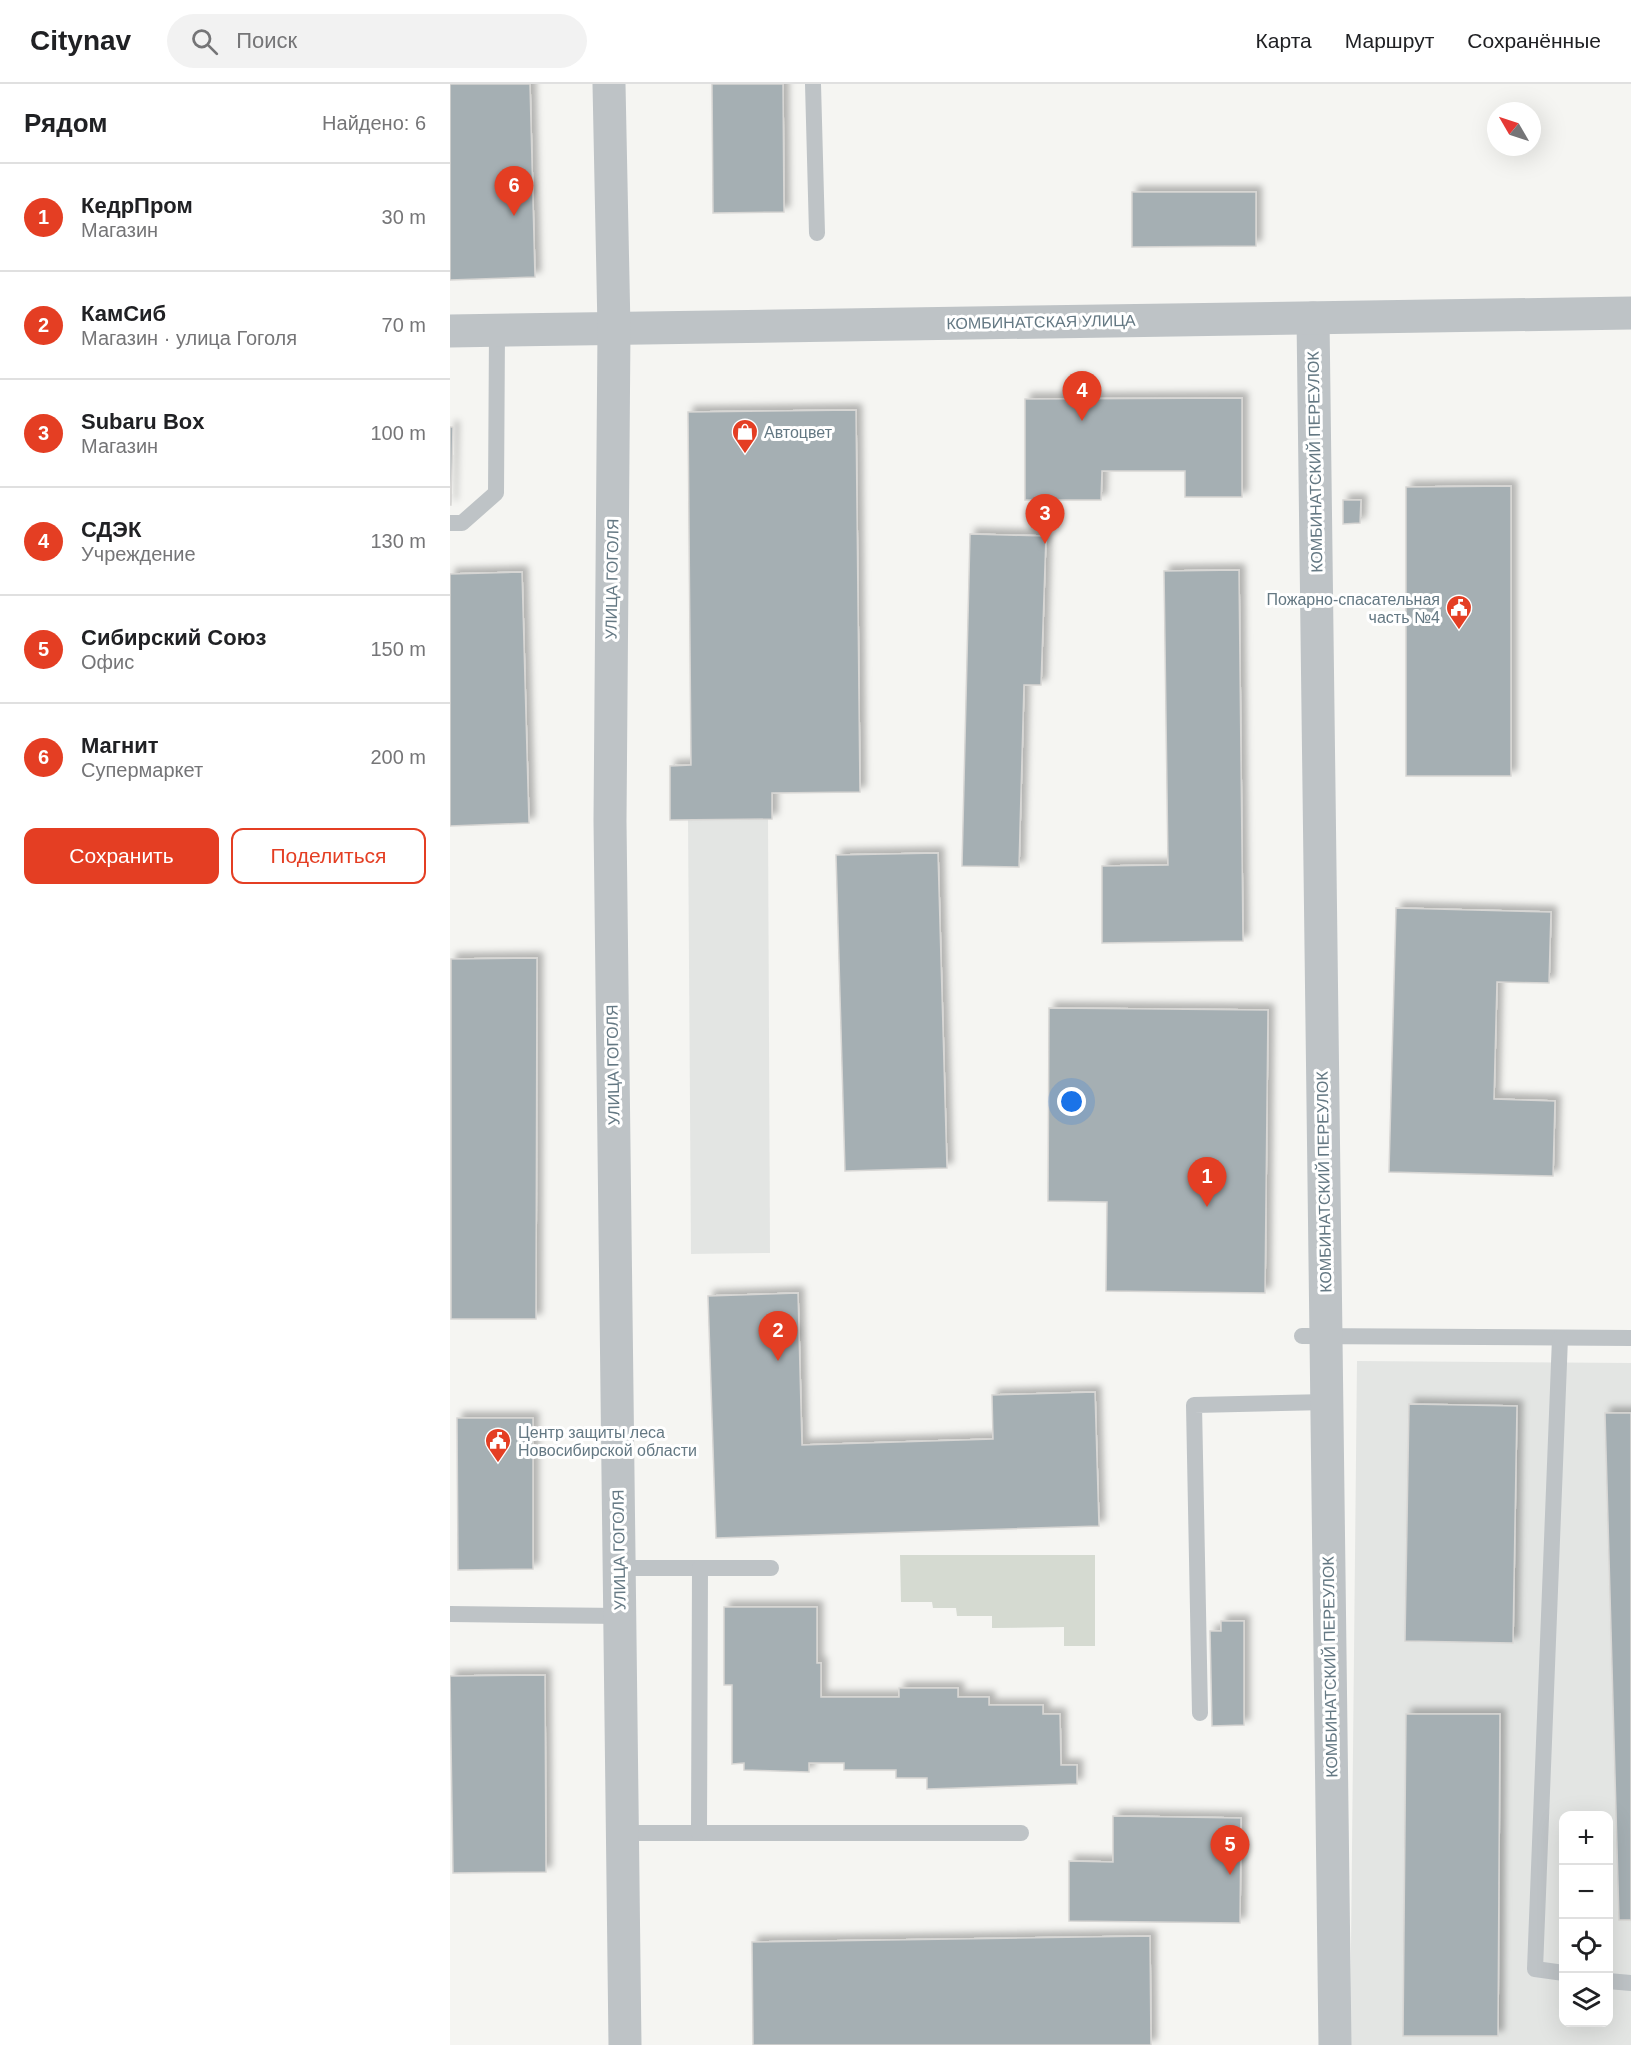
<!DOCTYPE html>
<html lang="ru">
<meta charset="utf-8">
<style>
body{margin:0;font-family:Arial,sans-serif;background:#f2f2f2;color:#202124}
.controls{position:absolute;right:18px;bottom:18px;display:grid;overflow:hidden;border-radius:12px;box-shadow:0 6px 24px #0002}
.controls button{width:54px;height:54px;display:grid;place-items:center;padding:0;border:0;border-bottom:2px solid #e0e0e0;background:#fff;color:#202124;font:30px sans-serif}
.compass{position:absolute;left:1037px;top:18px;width:54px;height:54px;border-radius:50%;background:#fff;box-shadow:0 6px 24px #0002;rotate:309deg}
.you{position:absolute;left:622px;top:1018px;width:21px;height:21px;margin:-15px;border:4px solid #fff;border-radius:50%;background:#1a73e8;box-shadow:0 0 0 9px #1a73e833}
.badge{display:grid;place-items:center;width:39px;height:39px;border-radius:50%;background:#e43e23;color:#fff;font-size:20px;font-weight:700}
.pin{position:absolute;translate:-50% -50px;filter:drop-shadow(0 2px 3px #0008)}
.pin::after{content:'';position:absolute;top:32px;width:21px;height:18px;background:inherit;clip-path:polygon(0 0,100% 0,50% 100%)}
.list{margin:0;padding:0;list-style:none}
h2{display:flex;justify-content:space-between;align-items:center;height:78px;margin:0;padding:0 24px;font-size:26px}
h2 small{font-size:20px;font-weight:400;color:#757577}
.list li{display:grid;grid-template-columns:39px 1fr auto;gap:18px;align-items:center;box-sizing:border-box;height:108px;padding:0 24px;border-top:2px solid #e0e0e0}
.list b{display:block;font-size:22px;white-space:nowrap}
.list p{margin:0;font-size:20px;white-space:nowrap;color:#757577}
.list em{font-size:20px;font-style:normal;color:#757577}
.actions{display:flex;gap:12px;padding:18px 24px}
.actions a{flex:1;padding:14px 0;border:2px solid #e43e23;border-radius:12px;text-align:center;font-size:21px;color:#e43e23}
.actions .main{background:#e43e23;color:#fff}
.icon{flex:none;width:33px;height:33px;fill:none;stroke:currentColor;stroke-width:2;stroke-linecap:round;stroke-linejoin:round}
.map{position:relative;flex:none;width:1181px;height:1961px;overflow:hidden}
header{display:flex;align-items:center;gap:36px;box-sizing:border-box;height:84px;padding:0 30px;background:#fff;border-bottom:2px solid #e0e0e0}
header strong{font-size:28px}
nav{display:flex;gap:33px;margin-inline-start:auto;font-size:21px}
.search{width:420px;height:54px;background:#f2f2f2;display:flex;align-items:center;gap:15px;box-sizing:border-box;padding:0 21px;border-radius:33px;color:#757577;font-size:22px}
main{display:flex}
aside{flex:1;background:#fff}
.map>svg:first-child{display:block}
.built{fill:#e3e5e3;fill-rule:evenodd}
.green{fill:#d5dad1}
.building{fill:#a5afb3;stroke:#d7d6d4;stroke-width:1.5;filter:url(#shadow)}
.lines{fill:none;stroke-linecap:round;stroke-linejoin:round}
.service{stroke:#bec3c6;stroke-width:16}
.minor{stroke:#bec3c6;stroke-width:33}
.tertiary{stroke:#bec3c6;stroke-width:33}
.labels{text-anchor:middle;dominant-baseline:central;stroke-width:6;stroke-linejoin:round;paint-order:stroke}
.street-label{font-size:16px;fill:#647883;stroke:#fff}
.poi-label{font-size:16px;fill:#647883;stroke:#fff;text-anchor:start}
</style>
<header>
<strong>Citynav</strong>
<div class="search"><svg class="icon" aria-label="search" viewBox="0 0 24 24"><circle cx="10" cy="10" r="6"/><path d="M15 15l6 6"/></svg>Поиск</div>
<nav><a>Карта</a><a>Маршрут</a><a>Сохранённые</a></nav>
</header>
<main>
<aside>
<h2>Рядом<small>Найдено: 6</small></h2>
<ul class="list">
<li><span class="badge">1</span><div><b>КедрПром</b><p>Магазин</p></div><em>30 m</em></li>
<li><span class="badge">2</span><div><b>КамСиб</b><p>Магазин · улица Гоголя</p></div><em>70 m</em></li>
<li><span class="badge">3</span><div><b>Subaru Box</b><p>Магазин</p></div><em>100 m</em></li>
<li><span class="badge">4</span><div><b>СДЭК</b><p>Учреждение</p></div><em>130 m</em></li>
<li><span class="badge">5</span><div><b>Сибирский Союз</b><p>Офис</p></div><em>150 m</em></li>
<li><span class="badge">6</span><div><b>Магнит</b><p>Супермаркет</p></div><em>200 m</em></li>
</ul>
<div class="actions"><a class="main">Сохранить</a><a>Поделиться</a></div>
</aside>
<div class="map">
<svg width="1181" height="1961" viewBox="0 0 1181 1961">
<defs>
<filter id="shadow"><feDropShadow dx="5.5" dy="-5.5" stdDeviation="3" flood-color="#0004"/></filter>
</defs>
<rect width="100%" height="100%" fill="#f5f5f2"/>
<!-- built -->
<g class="built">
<polygon points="238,734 318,734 320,1169 241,1170"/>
<path d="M907,1277L1181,1279V1961H900ZM1114,1732H1158V1938H1114Z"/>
</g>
<!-- green -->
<polygon class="green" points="450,1471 645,1471 645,1562 614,1562 614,1543 542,1544 542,1532 507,1532 506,1524 483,1524 482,1518 451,1518"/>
<!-- building -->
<g class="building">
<polygon points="0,0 80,0 85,193 0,196"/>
<polygon points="262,0 333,0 334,128 263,129"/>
<polygon points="682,108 806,108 806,162 682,163"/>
<polygon points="792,314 792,413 735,413 735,387 652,387 651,416 575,416 575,315"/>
<polygon points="406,326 410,708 322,709 322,735 220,736 220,682 241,681 238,328"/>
<polygon points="0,343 3,343 1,421 0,421"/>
<polygon points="1061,402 1061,692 956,692 956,403"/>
<polygon points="893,416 911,416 910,439 893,440"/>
<polygon points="520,450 596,452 591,601 574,601 569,783 512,782"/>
<polygon points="789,486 793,857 652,859 652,782 718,781 714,487"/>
<polygon points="72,488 79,739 0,742 0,490"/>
<polygon points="488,769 497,1084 395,1087 386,771"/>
<polygon points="946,824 1101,828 1099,899 1047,898 1044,1015 1105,1017 1103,1092 939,1088"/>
<polygon points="87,874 86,1235 1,1235 1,875"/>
<polygon points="599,924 818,926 815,1209 656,1207 657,1118 598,1117"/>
<polygon points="348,1209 352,1361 543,1355 542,1311 645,1308 649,1442 266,1454 258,1212"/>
<polygon points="959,1320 1067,1322 1063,1559 955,1557"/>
<polygon points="1155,1329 1181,1329 1181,1836 1169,1836"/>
<polygon points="7,1334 83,1334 83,1485 8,1486"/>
<polygon points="274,1523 367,1523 367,1579 371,1579 371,1613 449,1613 449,1604 508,1604 508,1613 539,1613 539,1621 593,1621 593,1630 610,1630 611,1681 627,1681 627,1700 477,1705 477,1694 446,1694 446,1686 394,1686 394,1679 359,1679 359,1688 294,1686 294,1679 282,1680 282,1601 274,1601"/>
<polygon points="771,1537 794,1537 794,1641 762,1642 760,1547 771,1547"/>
<polygon points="95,1591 96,1788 3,1789 0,1592"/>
<polygon points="956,1630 1050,1630 1048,1952 953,1952"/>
<polygon points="663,1732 791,1734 790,1839 619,1837 619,1777 663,1778"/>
<polygon points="700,1852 701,1961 303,1961 302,1858"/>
</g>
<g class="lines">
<!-- service -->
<g class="service">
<polyline points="363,0 367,149"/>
<polyline points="0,439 12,439 46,409 47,247"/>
<polyline points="852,1252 1181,1254"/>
<polyline points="1110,1254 1085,1885 1114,1889"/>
<polyline points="169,1484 250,1484"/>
<polyline points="0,1530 170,1532"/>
<polyline points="750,1629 744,1321 877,1318"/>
<polyline points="173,1749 571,1749"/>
<polyline points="249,1749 250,1484 321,1484"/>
<polyline points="1158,1897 1181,1899"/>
</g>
<!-- minor -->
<g class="minor">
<polyline points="863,234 885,1961"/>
<polyline points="0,247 1181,229"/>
</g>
<!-- tertiary -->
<polyline class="tertiary" points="159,0 164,245 160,737 175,1961"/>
</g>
<!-- icons -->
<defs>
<symbol id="shop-pin" viewBox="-11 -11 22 30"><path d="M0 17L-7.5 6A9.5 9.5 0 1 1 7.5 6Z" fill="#e43e23" stroke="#fff"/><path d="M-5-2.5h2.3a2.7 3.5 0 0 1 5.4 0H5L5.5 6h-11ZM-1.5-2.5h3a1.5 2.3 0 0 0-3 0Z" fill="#fff"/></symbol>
<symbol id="civic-pin" viewBox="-11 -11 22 30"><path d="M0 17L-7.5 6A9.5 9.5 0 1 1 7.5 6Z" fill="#e43e23" stroke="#fff"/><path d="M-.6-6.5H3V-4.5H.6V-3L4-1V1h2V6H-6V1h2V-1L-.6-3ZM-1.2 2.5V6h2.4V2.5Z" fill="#fff"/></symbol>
</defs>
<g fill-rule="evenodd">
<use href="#shop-pin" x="280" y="333" width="30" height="40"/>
<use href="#civic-pin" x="994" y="509" width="30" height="40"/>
<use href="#civic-pin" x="33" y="1342" width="30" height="40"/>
</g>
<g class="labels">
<!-- street labels -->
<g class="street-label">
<text transform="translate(591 238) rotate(-1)">КОМБИНАТСКАЯ УЛИЦА</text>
<text transform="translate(865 378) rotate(-91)">КОМБИНАТСКИЙ ПЕРЕУЛОК</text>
<text transform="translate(162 495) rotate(-89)">УЛИЦА ГОГОЛЯ</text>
<text transform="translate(163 981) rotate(-91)">УЛИЦА ГОГОЛЯ</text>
<text transform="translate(874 1098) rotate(-91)">КОМБИНАТСКИЙ ПЕРЕУЛОК</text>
<text transform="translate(169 1466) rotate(-91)">УЛИЦА ГОГОЛЯ</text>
<text transform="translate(880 1583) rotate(-91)">КОМБИНАТСКИЙ ПЕРЕУЛОК</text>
</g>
<!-- poi labels -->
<g class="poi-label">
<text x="314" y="348">Автоцвет</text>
<text x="990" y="515" text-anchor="end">Пожарно-спасательная<tspan x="990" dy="18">часть №4</tspan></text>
<text x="68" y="1348">Центр защиты леса<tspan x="68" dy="18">Новосибирской области</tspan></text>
</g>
</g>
</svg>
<div class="controls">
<button>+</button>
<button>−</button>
<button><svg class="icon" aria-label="locate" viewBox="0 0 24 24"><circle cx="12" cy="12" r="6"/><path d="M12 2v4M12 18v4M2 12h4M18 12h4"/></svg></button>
<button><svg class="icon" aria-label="layers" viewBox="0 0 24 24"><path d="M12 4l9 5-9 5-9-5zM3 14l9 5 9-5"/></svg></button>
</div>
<svg class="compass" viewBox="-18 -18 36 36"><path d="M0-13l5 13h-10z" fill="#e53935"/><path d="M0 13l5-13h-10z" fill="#757577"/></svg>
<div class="you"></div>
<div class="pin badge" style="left:757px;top:1123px">1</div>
<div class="pin badge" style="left:328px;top:1277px">2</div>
<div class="pin badge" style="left:595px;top:460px">3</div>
<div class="pin badge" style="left:632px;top:337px">4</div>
<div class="pin badge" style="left:780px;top:1791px">5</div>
<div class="pin badge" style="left:64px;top:132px">6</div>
</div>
</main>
